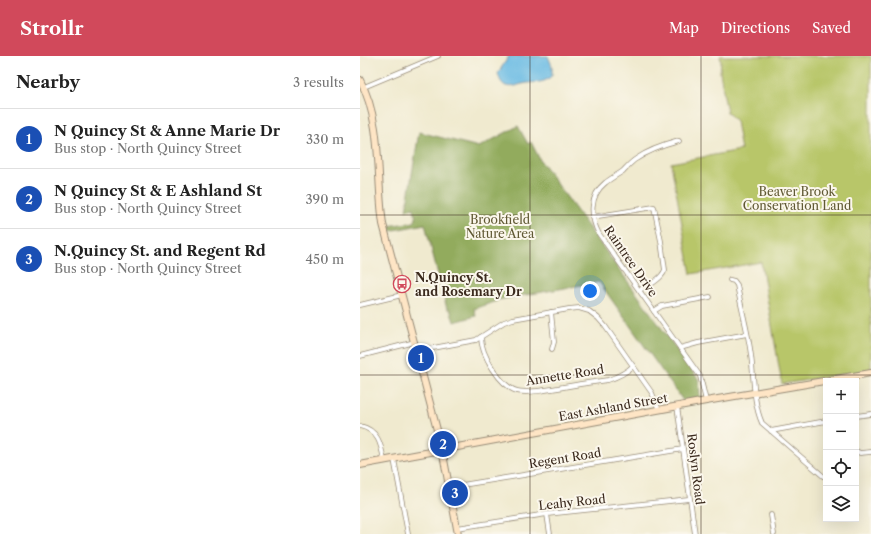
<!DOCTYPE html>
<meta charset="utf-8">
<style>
body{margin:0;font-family:"Libre Caslon Text",serif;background:#f6f6f6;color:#222}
.controls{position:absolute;right:12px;bottom:12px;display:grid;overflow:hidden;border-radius:0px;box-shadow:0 4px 16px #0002}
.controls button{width:36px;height:36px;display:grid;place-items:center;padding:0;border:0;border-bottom:1px solid #e0e0e0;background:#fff;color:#222;font:20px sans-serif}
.you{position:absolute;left:230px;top:235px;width:14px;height:14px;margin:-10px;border:3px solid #fff;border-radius:50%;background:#1a73e8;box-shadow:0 0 0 6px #1a73e833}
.badge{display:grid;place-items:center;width:26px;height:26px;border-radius:50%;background:#d1495b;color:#fff;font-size:13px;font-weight:700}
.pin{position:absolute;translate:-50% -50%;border:2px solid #fff;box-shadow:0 1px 4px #0006}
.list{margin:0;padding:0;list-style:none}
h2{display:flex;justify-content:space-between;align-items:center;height:52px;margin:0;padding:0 16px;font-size:17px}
h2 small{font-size:13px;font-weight:400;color:#767676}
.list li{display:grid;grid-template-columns:26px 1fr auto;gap:12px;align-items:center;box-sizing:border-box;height:60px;padding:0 16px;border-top:1px solid #e0e0e0}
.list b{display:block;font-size:15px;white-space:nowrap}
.list p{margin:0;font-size:13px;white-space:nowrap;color:#767676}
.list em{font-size:13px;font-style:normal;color:#767676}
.icon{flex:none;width:22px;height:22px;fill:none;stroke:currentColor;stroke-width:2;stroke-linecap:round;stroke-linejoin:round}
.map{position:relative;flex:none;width:511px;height:478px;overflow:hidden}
header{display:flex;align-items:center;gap:24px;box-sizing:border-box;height:56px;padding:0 20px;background:#d1495b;color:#fff}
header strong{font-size:19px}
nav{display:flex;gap:22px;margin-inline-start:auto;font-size:14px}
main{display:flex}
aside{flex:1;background:#fff}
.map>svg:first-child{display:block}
.green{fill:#b8c669;stroke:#7a7844}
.forest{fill:#92ab5d;stroke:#666a3e}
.water{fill:#67bae3;stroke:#517280}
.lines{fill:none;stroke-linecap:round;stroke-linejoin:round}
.minor-casing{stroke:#968a76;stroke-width:5.5}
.secondary-casing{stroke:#968a76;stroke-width:8}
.minor{stroke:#fff;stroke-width:4}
.secondary{stroke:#fee5c5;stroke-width:6}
.grid{fill:none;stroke:#3b2a1e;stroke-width:1;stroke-opacity:0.55}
.labels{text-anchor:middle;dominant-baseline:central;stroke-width:4;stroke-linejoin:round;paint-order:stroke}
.park-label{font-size:12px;fill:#605934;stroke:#fbf7ec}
.street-label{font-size:12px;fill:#3b2a1e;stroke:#fbf7ec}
.poi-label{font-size:12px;font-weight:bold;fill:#3b2a1e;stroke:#fbf7ec;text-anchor:start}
</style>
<header>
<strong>Strollr</strong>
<nav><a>Map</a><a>Directions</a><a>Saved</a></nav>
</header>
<main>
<aside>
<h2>Nearby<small>3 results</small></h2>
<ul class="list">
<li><span class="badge" style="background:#1a4fb4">1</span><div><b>N Quincy St &amp; Anne Marie Dr</b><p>Bus stop · North Quincy Street</p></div><em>330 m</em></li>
<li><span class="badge" style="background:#1a4fb4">2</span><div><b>N Quincy St &amp; E Ashland St</b><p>Bus stop · North Quincy Street</p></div><em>390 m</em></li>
<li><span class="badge" style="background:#1a4fb4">3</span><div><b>N.Quincy St. and Regent Rd</b><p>Bus stop · North Quincy Street</p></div><em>450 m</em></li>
</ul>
</aside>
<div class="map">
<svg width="511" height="478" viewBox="0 0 511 478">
<rect width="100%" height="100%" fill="#fbf7ec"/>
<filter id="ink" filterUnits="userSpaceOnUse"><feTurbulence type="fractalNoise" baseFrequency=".025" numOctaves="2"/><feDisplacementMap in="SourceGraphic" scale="8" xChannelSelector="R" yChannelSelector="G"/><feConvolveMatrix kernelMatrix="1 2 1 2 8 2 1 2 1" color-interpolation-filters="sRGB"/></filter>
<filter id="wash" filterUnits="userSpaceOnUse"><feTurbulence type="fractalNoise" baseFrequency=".012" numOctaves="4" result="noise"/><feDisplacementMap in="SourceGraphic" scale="16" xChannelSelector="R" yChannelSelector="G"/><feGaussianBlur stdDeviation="0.9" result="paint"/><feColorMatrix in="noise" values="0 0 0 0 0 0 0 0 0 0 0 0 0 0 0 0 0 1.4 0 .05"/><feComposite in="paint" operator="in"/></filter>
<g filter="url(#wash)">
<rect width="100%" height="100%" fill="#f0eacf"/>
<!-- green -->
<polygon class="green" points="360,0 511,0 511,314 422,328 401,206 331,218 311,107 381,94 376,65 367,56 365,46 360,16 361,5"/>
<!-- forest -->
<polygon class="forest" points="158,70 168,88 171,86 180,104 339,324 340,341 337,343 324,346 239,226 137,244 137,245 114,253 116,260 94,266 90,253 87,253 65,168 29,175 28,170 54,166 56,163 54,152 46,154 59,76 119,91"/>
<!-- water -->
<path class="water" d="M149,0H188L192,10V19C185,29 173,25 162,28C157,29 153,32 146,30C141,28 139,22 138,17Z"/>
</g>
<g filter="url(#ink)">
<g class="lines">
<defs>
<g id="minor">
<polyline points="4,31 78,0"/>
<path d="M319,85C304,89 289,94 276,103C271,106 267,111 263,115C257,119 250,123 245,127C229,140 230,161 239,178L340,320L346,345"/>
<path d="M232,161L294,151L301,185L305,214C301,224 288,230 279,234"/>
<path d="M370,224L374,225L377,229C381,252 388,275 391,299C394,321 393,347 402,367L463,420"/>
<polyline points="0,249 42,239"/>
<polyline points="294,255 302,250 350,241"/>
<polyline points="191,256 194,286 192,293"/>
<path d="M121,281C121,298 140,330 157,335C171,339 211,329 227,327C234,326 241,325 248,324C257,321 266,317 273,310"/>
<polyline points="320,292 338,287 387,278"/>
<polyline points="57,295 116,284 144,266 153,263 209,253 219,252 229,255 238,262 245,270 292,337 299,354"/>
<polyline points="0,300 55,286"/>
<polyline points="317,350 335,478"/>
<polyline points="496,360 511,358"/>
<path d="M0,370C18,374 21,388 24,404"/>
<polyline points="411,375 466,365"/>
<polyline points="496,395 500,397 511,396"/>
<polyline points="34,403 48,478"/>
<polyline points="90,431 323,393"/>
<polyline points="187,458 190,478"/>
<polyline points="411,459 414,478"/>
<polyline points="97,472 187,458 329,443"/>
</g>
<g id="secondary">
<path d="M0,24C23,68 16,120 23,168L82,393L98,478"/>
<polyline points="0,409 346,345 511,317"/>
</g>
</defs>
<!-- minor casing -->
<use href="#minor" class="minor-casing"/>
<!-- secondary casing -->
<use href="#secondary" class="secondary-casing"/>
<!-- minor -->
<use href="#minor" class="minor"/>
<!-- secondary -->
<use href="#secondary" class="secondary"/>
</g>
</g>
<!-- grid -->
<path class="grid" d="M170,0V478M341,0V478M0,159H511M0,319H511"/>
<!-- icons -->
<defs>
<symbol id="bus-ring" viewBox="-11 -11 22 22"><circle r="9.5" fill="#fbf7ec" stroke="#d1495b" stroke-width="1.5"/><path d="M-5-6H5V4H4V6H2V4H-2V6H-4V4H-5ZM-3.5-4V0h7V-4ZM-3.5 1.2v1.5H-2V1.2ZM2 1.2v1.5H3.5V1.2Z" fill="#d1495b"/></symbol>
</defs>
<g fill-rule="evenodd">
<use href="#bus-ring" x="32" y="218" width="20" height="20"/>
</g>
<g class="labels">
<!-- park labels -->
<g class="park-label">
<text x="437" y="135">Beaver Brook<tspan x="437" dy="14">Conservation Land</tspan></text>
<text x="140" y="163">Brookfield<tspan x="140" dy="14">Nature Area</tspan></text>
</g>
<!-- street labels -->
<g class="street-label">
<text transform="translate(271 205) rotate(55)">Raintree Drive</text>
<text transform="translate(205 319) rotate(-9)">Annette Road</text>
<text transform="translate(253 351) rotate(-10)">East Ashland Street</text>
<text transform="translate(205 402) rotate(-9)">Regent Road</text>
<text transform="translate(336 413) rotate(83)">Roslyn Road</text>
<text transform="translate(212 446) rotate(-6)">Leahy Road</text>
</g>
<!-- poi labels -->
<g class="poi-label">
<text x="55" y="221">N.Quincy St.<tspan x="55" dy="14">and Rosemary Dr</tspan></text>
</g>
</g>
</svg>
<div class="controls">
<button>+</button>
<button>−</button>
<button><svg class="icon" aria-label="locate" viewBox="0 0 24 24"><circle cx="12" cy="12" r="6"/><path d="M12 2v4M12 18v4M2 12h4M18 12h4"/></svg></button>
<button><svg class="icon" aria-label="layers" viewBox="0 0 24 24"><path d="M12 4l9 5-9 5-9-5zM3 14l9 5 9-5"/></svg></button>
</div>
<div class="you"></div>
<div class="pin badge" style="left:61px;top:302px;background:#1a4fb4">1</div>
<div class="pin badge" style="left:83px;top:388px;background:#1a4fb4">2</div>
<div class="pin badge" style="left:95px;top:437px;background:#1a4fb4">3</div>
</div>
</main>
